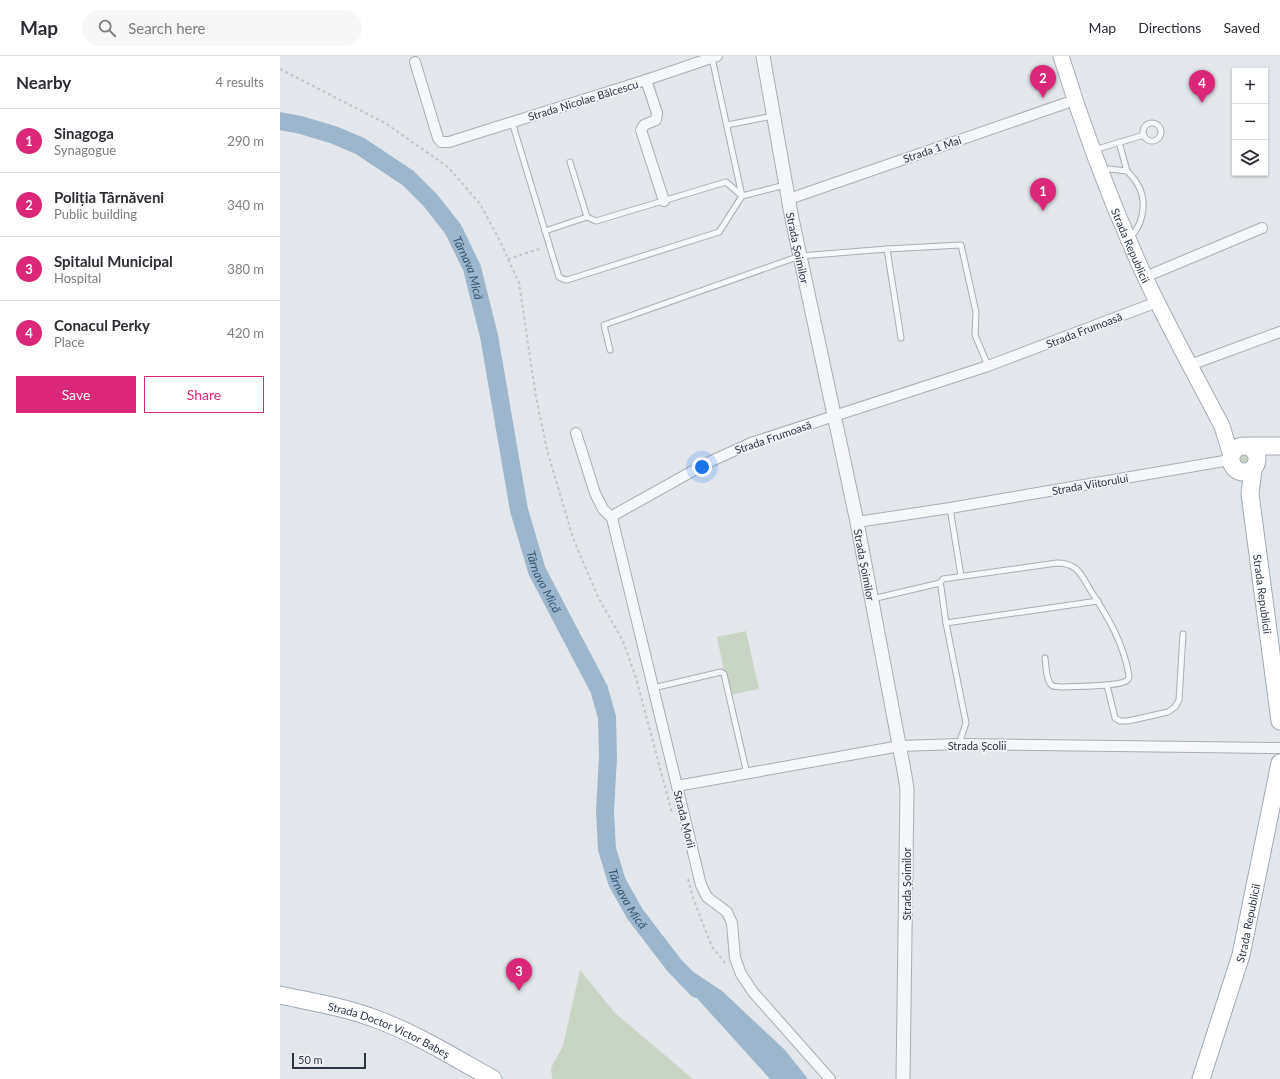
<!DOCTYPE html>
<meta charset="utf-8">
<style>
body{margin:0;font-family:Lato,sans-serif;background:#f7f7f7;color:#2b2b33}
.controls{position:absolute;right:12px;top:12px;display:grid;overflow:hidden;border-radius:0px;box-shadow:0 1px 3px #0004}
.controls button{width:36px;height:36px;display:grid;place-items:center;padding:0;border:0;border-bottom:1px solid #e1e1e2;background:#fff;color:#2b2b33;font:20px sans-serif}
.scale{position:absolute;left:12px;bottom:10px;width:74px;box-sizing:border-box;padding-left:4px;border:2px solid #2b3544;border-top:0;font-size:11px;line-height:14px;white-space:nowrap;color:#2b3544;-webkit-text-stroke:3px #f3f5f8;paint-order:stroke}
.you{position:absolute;left:422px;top:411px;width:14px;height:14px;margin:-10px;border:3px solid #fff;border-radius:50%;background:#1a73e8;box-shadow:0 0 0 6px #1a73e833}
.badge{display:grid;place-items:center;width:26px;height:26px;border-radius:50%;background:#db2777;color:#fff;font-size:13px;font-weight:700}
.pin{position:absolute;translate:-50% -33px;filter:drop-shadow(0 1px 2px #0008)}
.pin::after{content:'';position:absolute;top:21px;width:14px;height:12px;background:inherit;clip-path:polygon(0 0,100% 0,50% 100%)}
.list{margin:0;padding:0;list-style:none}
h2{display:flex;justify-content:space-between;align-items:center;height:52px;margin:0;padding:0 16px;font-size:17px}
h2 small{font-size:13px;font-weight:400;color:#7c7c81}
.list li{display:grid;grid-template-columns:26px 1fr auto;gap:12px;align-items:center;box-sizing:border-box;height:64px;padding:0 16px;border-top:1px solid #e1e1e2}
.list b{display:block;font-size:15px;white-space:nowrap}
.list p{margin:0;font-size:13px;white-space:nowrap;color:#7c7c81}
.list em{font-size:13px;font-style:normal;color:#7c7c81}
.actions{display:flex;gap:8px;padding:12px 16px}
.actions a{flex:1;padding:9px 0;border:1px solid #db2777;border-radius:0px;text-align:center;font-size:14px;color:#db2777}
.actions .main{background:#db2777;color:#fff}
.icon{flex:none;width:22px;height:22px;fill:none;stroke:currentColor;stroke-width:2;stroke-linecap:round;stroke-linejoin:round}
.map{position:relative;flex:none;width:1000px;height:1023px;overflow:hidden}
header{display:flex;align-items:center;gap:24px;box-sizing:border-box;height:56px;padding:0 20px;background:#fff;border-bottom:1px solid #e1e1e2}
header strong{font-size:19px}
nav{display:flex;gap:22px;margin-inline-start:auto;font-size:14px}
.search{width:280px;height:36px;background:#f7f7f7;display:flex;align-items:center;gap:10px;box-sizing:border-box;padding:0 14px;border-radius:22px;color:#7c7c81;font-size:15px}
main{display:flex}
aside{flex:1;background:#fff}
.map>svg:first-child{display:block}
.green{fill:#c9d5c4}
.water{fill:#9eb6cb}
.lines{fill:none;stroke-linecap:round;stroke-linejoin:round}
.river{stroke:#9eb6cb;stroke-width:18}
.service-casing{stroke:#a8aeb6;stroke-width:7}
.minor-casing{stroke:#a8aeb6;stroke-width:12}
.tertiary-casing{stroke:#a8aeb6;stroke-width:15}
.secondary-casing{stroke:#a8aeb6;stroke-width:17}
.primary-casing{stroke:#a2abb7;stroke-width:19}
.path{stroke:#c1c5ca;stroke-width:2;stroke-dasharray:3 3;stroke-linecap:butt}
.service{stroke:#f6f7f9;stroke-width:5}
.minor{stroke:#f6f7f9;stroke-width:10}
.tertiary{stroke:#f6f7f9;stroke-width:13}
.secondary{stroke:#fff;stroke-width:15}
.primary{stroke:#fff;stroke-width:17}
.labels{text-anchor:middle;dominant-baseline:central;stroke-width:3.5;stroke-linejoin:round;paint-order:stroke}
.street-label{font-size:11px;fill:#2b3544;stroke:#f3f5f8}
.water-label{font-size:12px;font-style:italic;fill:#345578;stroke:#f3f5f8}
</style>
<header>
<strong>Map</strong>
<div class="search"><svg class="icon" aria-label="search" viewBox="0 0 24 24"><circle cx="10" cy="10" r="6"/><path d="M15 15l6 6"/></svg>Search here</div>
<nav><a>Map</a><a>Directions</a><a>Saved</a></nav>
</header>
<main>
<aside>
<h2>Nearby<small>4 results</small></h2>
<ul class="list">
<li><span class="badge">1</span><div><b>Sinagoga</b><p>Synagogue</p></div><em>290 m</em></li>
<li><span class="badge">2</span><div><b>Poliția Târnăveni</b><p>Public building</p></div><em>340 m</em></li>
<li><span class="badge">3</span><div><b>Spitalul Municipal</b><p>Hospital</p></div><em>380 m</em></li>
<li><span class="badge">4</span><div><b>Conacul Perky</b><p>Place</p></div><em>420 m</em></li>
</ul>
<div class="actions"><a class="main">Save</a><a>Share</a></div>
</aside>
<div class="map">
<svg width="1000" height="1023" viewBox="0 0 1000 1023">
<rect width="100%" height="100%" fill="#e3e7eb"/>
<!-- green -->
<g class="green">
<circle cx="964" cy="402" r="6"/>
<polygon points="466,575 479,633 449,639 437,581"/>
<polygon points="300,914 335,957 413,1023 272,1023 271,1012 283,990"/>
</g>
<!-- water -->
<polygon class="water" points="406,911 442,935 505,994 528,1023 490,1023 395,918"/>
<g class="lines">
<!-- river -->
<path class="river" id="s1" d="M0,65L21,69L54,79L80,90L128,122L151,145L173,173L192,212L209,280L239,454L257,515L319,633L327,661L328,701L325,755L327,793L337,826L355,858L394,909L417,933"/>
<defs>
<g id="service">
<polyline points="432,2 462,140"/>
<polyline points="232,66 279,221 283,223 287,224 439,176 462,140 505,129"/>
<circle cx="872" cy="76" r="9"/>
<polyline points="447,69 493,60"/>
<polyline points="839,86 847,115"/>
<polyline points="814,94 864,79"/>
<polyline points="290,106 307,161 316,165 446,126 462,140"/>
<path d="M822,115L829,113L847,115C852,120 857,126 860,133C867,149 862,171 849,182"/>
<polyline points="265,175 307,161"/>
<polyline points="607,193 621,282"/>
<polyline points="330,294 324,269 520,200 607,193 681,189 696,256 695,279 708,310"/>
<polyline points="670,452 681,520"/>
<polyline points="592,543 660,527"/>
<polyline points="666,567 818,545"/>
<polyline points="827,629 835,662 840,665 848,665 888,656 895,651 899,644 903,578"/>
<polyline points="373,632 441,616 444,618 467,718"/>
<path d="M679,688L686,667L666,567L661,531L660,527L663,523L777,507C784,507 789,508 795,512C802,518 806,527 811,535C828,561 844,588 849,620C849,622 849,623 846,625C837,631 793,630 780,631C778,630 775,631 773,630C766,627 766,609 765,602"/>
</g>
<g id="minor">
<polyline points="135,6 158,82 161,86 169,86 366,24 437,0"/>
<polyline points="366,24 377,57 376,64 364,69 361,74 384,145"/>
<polyline points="509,143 795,44"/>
<polyline points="865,221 982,172"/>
<polyline points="910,309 1000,276"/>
<polyline points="296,377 315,437 323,453 332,462"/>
<polyline points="332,462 421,829 427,841 447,856 452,867 455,902 461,918 473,936 550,1023"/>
<polyline points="332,462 334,459 427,407 471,387 708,310 877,246"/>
<polyline points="577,466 670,452 950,404"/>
<polyline points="397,730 620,690 679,688 1000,692"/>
</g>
<g id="tertiary">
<path id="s2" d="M483,0L511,158L577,466L625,720L627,733L623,1023"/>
</g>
<g id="secondary">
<path id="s3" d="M781,0C804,75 832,149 865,221C886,266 910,309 933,353L942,370L951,400"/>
</g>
<g id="primary">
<circle cx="964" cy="403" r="13"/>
<polyline points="969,390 1000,390"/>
<path id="s4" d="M973,413L970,438L1000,665"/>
<path id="s5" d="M0,939C32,946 65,951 96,963C137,978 175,1002 213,1023"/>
<path id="s6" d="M921,1023L961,899L1000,707"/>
</g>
</defs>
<!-- service casing -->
<use href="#service" class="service-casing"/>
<!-- minor casing -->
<use href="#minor" class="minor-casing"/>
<!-- tertiary casing -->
<use href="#tertiary" class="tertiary-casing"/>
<!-- secondary casing -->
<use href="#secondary" class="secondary-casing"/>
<!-- primary casing -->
<use href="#primary" class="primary-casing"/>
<!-- path -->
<g class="path">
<polyline points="0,13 105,67 168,111 200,148 219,183 239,227 256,341 267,394 293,482 318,541 343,585 356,622 392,757"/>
<polyline points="228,203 262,192"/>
<polyline points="408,823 413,842 432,891 446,908"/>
</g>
<!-- service -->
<use href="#service" class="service"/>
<!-- minor -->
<use href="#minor" class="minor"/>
<!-- tertiary -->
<use href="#tertiary" class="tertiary"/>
<!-- secondary -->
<use href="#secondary" class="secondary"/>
<!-- primary -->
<use href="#primary" class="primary"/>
</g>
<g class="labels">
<!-- street labels -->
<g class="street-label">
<text transform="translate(303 44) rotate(-17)">Strada Nicolae Bălcescu</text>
<text transform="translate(652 93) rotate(-19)">Strada 1 Mai</text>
<text stroke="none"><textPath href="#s3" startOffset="202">Strada Republicii</textPath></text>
<text stroke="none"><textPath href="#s2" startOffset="195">Strada Șoimilor</textPath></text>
<text transform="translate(804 274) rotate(-21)">Strada Frumoasă</text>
<text transform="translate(493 381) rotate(-19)">Strada Frumoasă</text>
<text transform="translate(810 428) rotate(-10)">Strada Viitorului</text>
<text stroke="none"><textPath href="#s2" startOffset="519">Strada Șoimilor</textPath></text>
<text stroke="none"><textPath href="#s4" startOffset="126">Strada Republicii</textPath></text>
<text x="697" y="689">Strada Școlii</text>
<text transform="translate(405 763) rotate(76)">Strada Morii</text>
<text transform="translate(626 828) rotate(-90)">Strada Șoimilor</text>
<text stroke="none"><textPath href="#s6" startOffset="163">Strada Republicii</textPath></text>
<text stroke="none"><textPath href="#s5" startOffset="115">Strada Doctor Victor Babeş</textPath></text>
</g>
<!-- water labels -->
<g class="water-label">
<text stroke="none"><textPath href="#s1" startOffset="252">Târnava Mică</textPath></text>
<text stroke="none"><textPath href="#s1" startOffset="576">Târnava Mică</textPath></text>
<text stroke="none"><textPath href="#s1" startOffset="912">Târnava Mică</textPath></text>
</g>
</g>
</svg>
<div class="controls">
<button>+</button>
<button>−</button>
<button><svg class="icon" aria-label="layers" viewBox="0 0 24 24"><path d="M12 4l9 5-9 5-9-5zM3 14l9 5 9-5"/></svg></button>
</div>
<div class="scale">50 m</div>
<div class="you"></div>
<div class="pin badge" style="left:763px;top:155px">1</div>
<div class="pin badge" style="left:763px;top:42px">2</div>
<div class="pin badge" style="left:239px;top:935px">3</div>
<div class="pin badge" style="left:922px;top:47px">4</div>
</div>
</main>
